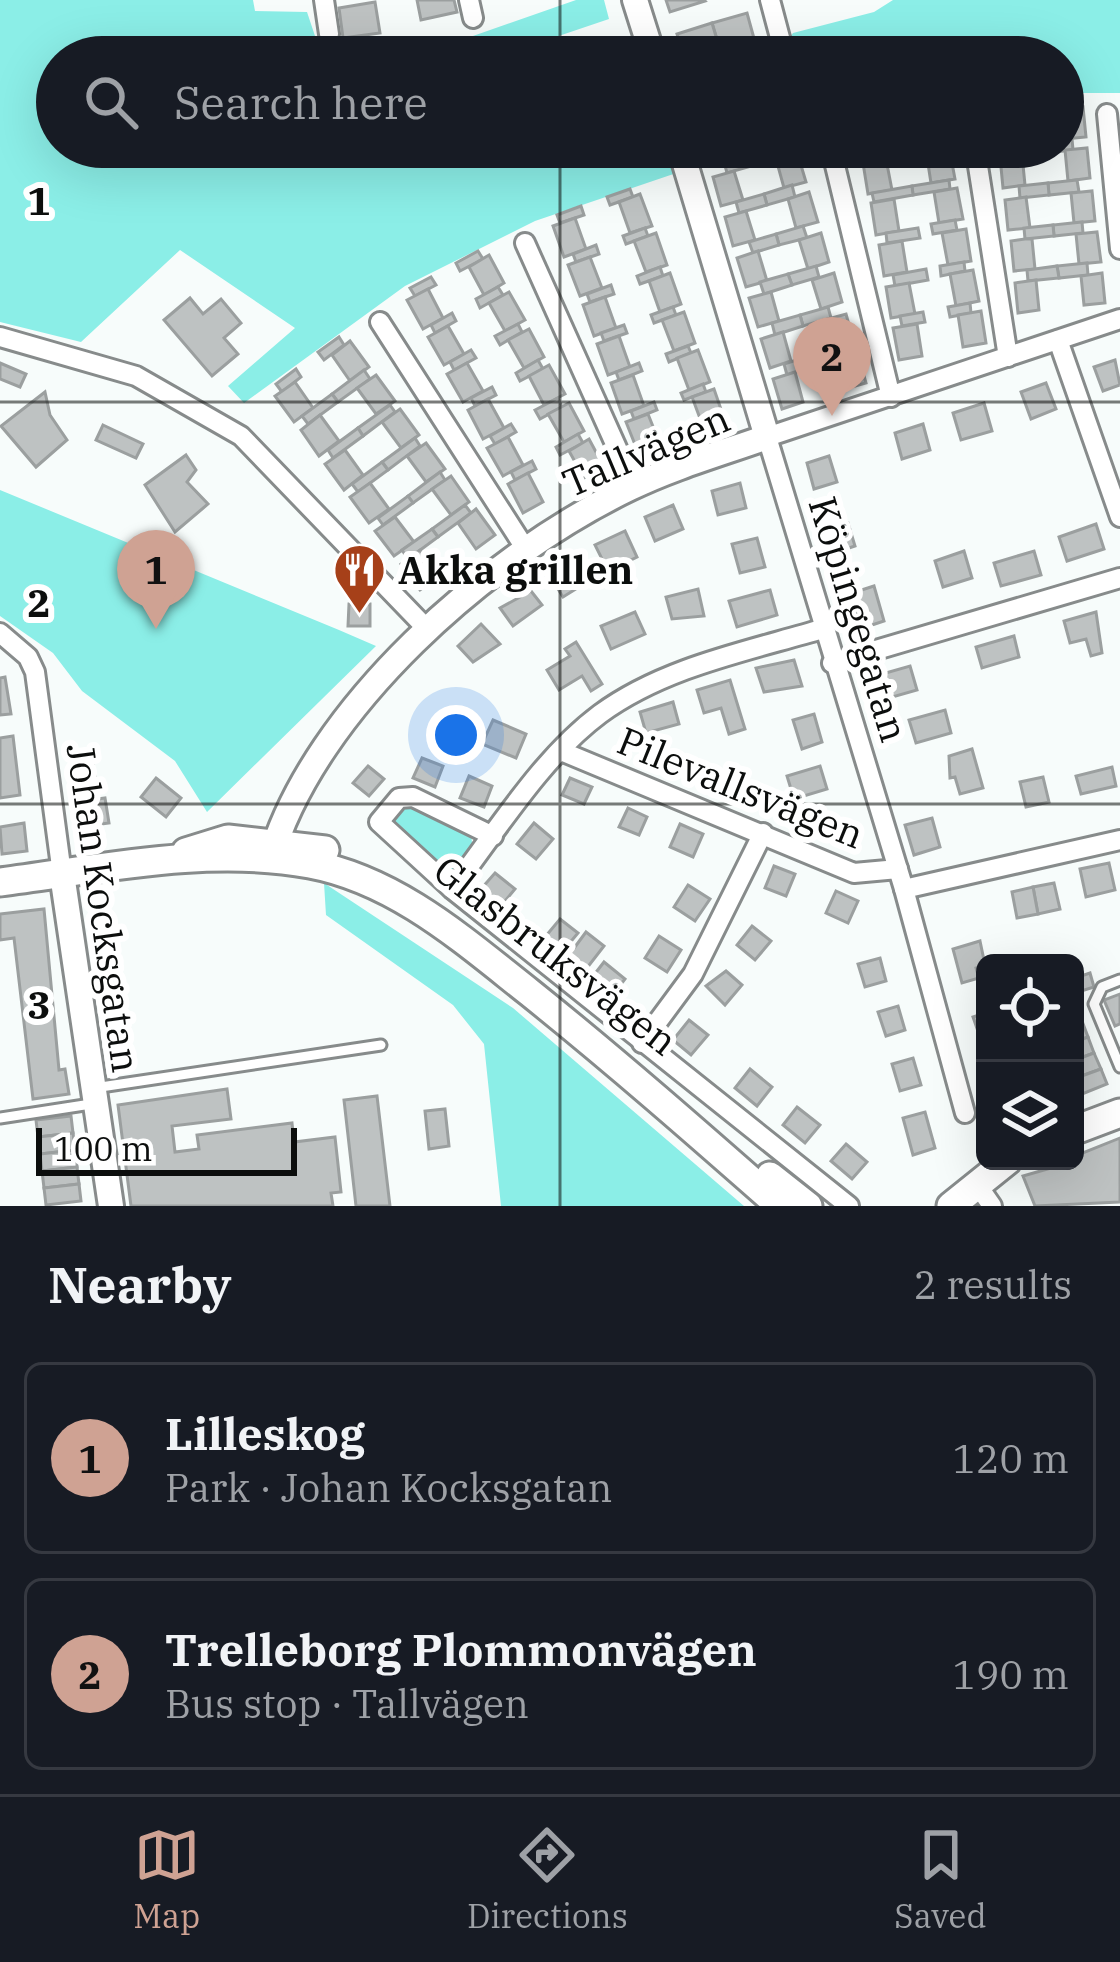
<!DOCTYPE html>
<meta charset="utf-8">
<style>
body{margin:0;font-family:"IBM Plex Serif",serif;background:#242831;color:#f1f3f6}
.controls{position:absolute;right:36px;bottom:36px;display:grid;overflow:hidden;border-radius:18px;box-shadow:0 12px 48px #0002}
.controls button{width:108px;height:108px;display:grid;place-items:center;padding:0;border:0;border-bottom:3px solid #363941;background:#171b24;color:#f1f3f6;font:60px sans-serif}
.scale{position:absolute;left:36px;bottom:30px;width:261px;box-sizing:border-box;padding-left:12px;border:6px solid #0c0e0d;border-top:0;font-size:33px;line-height:42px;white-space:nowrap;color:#0c0e0d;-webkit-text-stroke:9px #fff;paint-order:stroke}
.you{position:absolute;left:456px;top:735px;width:42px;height:42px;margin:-30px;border:9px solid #fff;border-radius:50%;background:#1a73e8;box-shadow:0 0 0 18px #1a73e833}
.badge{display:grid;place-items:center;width:78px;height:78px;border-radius:50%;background:#cfa293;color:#111;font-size:39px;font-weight:700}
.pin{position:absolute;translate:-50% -99px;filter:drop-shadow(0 3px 6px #0008)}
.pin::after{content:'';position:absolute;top:63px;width:42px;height:36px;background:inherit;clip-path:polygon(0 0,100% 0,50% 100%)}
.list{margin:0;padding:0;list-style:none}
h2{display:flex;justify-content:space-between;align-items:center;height:156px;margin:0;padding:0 48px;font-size:51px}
h2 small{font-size:39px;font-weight:400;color:#9ea1a6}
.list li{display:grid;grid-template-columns:78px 1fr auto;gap:36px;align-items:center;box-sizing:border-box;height:192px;margin:0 24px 24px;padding:0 24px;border:3px solid #363941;border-radius:18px}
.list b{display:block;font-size:45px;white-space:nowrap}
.list p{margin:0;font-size:39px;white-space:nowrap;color:#9ea1a6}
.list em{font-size:39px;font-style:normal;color:#9ea1a6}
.icon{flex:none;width:66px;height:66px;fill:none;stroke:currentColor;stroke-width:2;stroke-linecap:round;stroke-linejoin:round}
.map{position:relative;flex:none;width:1120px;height:1206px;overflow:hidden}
.search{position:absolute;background:#171b24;box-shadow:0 12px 48px #0002;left:36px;right:36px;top:36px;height:132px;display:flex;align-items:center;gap:30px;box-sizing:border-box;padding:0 42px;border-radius:66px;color:#9ea1a6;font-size:45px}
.sheet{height:588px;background:#171b24}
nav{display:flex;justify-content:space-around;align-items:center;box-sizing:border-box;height:168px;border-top:3px solid #363941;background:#171b24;font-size:33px;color:#9ea1a6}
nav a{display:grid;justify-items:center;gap:6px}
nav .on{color:#cfa293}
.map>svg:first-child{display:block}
.green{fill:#8beee7}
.building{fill:#bec2c2;stroke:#9b9f9f;stroke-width:3}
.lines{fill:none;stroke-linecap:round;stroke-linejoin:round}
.service-casing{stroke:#878b8b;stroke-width:15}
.minor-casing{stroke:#878b8b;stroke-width:24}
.tertiary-casing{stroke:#878b8b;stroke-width:30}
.secondary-casing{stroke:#878b8b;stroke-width:33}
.service{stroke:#fff;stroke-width:9}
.minor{stroke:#fff;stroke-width:18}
.tertiary{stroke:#fff;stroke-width:24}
.secondary{stroke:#fff;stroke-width:27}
.grid{fill:none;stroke:#0c0e0d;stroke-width:3;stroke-opacity:0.55}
.labels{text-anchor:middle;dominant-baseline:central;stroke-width:12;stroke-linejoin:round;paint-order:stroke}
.street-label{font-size:39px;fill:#0c0e0d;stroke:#fff}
.poi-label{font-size:39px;font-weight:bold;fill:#0c0e0d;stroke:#fff;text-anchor:start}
.grid-label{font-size:39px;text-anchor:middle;font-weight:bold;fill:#0c0e0d;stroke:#fff;stroke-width:12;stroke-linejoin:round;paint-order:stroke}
</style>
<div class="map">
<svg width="1120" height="1206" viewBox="0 0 1120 1206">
<rect width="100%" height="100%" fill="#f7fcfb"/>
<!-- green -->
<g class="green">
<polygon points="0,0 253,0 255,11 307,12 322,57 57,57 57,147 562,147 566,160 620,147 753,147 535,221 405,286 244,403 228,386 295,328 180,250 81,342 0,322"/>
<polygon points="576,0 604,0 609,19 532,45 535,57 371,57 453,43"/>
<polygon points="893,0 1120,0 1120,93 1063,93 1063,57 775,57 793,33 874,12"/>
<polygon points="0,490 339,630 376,646 207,812 175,761 82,691 53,653 0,616"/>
<polygon points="408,803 471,833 473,852 450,875 389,823"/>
<polygon points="324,883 513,1008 744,1206 501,1206 484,1044 453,1005 326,915"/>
</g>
<!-- building -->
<g class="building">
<polygon points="417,0 454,0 457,12 421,20"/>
<polygon points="666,0 704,0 705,1 670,12"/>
<polygon points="375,2 380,33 343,38 339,8"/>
<polygon points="747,13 755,42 721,53 712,23"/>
<polygon points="712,23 721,53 684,57 677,34"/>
<polygon points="1083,107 1086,137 1064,139 1063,109"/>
<polygon points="1072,139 1073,150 1045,153 1044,147 1063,147 1063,140"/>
<polygon points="780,147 783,157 755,165 752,154"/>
<polygon points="893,147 895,157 871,162 869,151"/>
<polygon points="905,147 941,147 942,148 907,154"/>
<polygon points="949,147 955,179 931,183 926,151"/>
<polygon points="1013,147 1044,147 1045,153 1014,156"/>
<polygon points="1087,148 1090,178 1068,181 1065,150"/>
<polygon points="797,152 806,182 784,188 776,159"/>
<polygon points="752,154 755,165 727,173 724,162"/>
<polygon points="1022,155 1025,185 1003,188 1000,157"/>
<polygon points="886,159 892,190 868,194 863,163"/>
<polygon points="734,171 743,200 721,206 713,177"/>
<polygon points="949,180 950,189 913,195 912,186"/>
<polygon points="1077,180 1079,192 1049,195 1048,183"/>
<polygon points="1048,183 1049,195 1020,198 1019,186"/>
<polygon points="792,185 795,197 767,205 764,194"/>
<polygon points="912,186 913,195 874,202 872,193"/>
<polygon points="957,188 963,219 939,223 934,192"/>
<polygon points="630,189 633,197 610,205 607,197"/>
<polygon points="1092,191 1095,221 1074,223 1071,193"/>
<polygon points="809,192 818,222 796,228 788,199"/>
<polygon points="640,194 652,226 630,233 619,202"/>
<polygon points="764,194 767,205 739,213 736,202"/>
<polygon points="1026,197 1030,228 1008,230 1005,200"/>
<polygon points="894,199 899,231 876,235 871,203"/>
<polygon points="581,206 584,215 560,223 557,215"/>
<polygon points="746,211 755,240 733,246 725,217"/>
<polygon points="575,218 586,249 564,257 553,226"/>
<polygon points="955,220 957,230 933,234 931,224"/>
<polygon points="1082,222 1083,233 1054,236 1053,225"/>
<polygon points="1053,225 1054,236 1025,239 1024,228"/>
<polygon points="803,226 807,238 779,245 776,234"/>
<polygon points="645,228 648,236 626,244 623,236"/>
<polygon points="918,228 920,238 887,243 886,233"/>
<polygon points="966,229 971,261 948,265 942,233"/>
<polygon points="1097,232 1101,262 1079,264 1076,234"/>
<polygon points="656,233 667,265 646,272 634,241"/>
<polygon points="821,233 829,262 808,269 799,240"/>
<polygon points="776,234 779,245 753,253 749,242"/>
<polygon points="1025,239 1032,239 1035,269 1014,271 1011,241"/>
<polygon points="902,241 907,272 884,276 879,245"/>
<polygon points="596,245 599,254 576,262 573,254"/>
<polygon points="478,251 483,259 460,271 456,263"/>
<polygon points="758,251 767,281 746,287 737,258"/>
<polygon points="489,255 504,283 484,295 469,267"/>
<polygon points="590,257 602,288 580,296 568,265"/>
<polygon points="964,262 965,271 941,276 940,266"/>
<polygon points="1087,263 1088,275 1059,278 1057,266"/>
<polygon points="816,266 819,277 792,285 788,274"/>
<polygon points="1057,266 1059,278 1028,281 1027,270"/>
<polygon points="660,267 663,276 640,284 637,276"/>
<polygon points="926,269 928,280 895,286 893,275"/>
<polygon points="973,270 979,301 956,306 950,274"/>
<polygon points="670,273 681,304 660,312 649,281"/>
<polygon points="834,273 842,302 821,309 812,280"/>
<polygon points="1102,273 1105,303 1084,305 1081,276"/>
<polygon points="788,274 792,285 764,294 760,282"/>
<polygon points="431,277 436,285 415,296 410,288"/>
<polygon points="1036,280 1039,310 1018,313 1015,283"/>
<polygon points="909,283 915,314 891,318 886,287"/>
<polygon points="611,285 614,294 590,302 587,294"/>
<polygon points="498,287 503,295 480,308 476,299"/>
<polygon points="428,289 443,318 423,329 407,300"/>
<polygon points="509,292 525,320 505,331 489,303"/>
<polygon points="771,292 779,321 758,327 749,298"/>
<polygon points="605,297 616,328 594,336 583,305"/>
<polygon points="190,298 203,314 221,299 241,323 224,338 238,354 212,376 164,320"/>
<polygon points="970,303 971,313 950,317 948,307"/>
<polygon points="673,307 676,315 654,323 651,315"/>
<polygon points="828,307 831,318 803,326 800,315"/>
<polygon points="981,311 986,343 963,347 958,315"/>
<polygon points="684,312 695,343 674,351 662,320"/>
<polygon points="923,312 925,322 902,326 900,316"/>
<polygon points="452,313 456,321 435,333 431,325"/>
<polygon points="846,314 854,343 833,349 824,320"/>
<polygon points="800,315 803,326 775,335 772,323"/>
<polygon points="518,324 522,332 500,345 495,336"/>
<polygon points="917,324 922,356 899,360 893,328"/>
<polygon points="624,325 627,333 604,341 601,333"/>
<polygon points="448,326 464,354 444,365 428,337"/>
<polygon points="529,329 544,357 524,368 508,340"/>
<polygon points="783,332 791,361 770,368 761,339"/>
<polygon points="619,336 630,367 608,375 597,344"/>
<polygon points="339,337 344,345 324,360 318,352"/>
<polygon points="350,341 369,367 350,381 332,355"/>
<polygon points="688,346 691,353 669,362 666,354"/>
<polygon points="840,347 843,358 815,366 812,355"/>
<polygon points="471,350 476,358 454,370 450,362"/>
<polygon points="698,350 710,382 689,390 677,358"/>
<polygon points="858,354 866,383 845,389 836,360"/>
<polygon points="812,355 815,366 787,375 784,364"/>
<polygon points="538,360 543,369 520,381 516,373"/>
<polygon points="1115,360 1120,385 1103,391 1094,367"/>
<polygon points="0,363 26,374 20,387 0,379"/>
<polygon points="467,363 483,391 463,402 447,374"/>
<polygon points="639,363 642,371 619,380 616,372"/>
<polygon points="549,365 565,394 544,405 529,376"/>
<polygon points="296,369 301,377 282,392 276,384"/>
<polygon points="364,370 370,379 338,402 332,394"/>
<polygon points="795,372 803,402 782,409 773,379"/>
<polygon points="376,375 395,401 376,414 357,388"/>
<polygon points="633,375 644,406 622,414 611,383"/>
<polygon points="295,382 313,408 294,422 275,396"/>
<polygon points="1046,383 1056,409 1031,419 1021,392"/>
<polygon points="703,384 706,392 684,400 681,393"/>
<polygon points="492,387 496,395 475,406 471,398"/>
<polygon points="714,389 725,421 704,429 692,397"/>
<polygon points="45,392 50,415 67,440 36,467 1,426"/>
<polygon points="332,394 338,402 308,424 302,416"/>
<polygon points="558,398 562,407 540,419 535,410"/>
<polygon points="488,399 504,428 483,439 468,410"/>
<polygon points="654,402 657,410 634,419 631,411"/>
<polygon points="569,403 584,431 564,442 548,414"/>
<polygon points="984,403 992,431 961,440 953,413"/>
<polygon points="390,405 395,412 363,436 358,428"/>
<polygon points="400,409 419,435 401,448 382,422"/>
<polygon points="648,414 660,444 638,452 626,422"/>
<polygon points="320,415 339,441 319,456 301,430"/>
<polygon points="511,424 516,432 495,444 490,436"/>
<polygon points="923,424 930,450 902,459 895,433"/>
<polygon points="103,425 143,444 136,458 96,440"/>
<polygon points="358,428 363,436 333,458 328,450"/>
<polygon points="578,434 583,443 560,455 556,447"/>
<polygon points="508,437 523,465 503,476 487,448"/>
<polygon points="415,438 420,446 388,470 382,462"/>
<polygon points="589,439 604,467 584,478 569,451"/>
<polygon points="426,443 445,469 426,482 407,456"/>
<polygon points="345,450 363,475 344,490 325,464"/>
<polygon points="186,455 196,470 187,482 208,504 175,532 145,485"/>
<polygon points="829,456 837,482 814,489 807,463"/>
<polygon points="532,461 536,469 515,480 511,472"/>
<polygon points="382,462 388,470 358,492 352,484"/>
<polygon points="440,472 445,480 413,503 408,496"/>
<polygon points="528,473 543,502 523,513 508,484"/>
<polygon points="451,476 469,502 451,515 432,489"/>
<polygon points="370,483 389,509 369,523 350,497"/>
<polygon points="740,483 746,508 718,515 712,491"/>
<polygon points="408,496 413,503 383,525 378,518"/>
<polygon points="465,505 471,513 438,537 432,529"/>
<polygon points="673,505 683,529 655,541 645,517"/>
<polygon points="476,509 495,535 476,549 458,523"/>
<polygon points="395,517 414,542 394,556 375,531"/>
<polygon points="848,523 855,546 834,553 827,529"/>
<polygon points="1096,524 1104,549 1067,561 1059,537"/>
<polygon points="432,529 438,537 408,559 402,550"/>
<polygon points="625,531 637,557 608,571 595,545"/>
<polygon points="757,538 765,567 740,573 732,544"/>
<polygon points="420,550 439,576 420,590 401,564"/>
<polygon points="964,551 972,578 943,587 935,561"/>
<polygon points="1034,551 1041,575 1001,586 994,563"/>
<polygon points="572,558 587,582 563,597 548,573"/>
<polygon points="874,586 884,621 857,630 846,595"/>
<polygon points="698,589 704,616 672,619 666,597"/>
<polygon points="770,590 777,615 737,627 729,601"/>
<polygon points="531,591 542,605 513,626 500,608"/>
<polygon points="349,604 370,604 370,626 348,626"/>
<polygon points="635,612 645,634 611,649 601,626"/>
<polygon points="1096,612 1102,653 1091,656 1086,639 1070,643 1064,621"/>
<polygon points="481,624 500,644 473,662 458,646"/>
<polygon points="1014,636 1019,657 982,668 976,647"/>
<polygon points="576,642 602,684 591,691 582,676 559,690 547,670 570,656 565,649"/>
<polygon points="794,660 802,686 764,692 756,668"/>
<polygon points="910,666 917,690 889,698 882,674"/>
<polygon points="5,677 11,714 0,715 0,678"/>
<polygon points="730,680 745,729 729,734 721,708 704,713 697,690"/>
<polygon points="673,702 679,724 646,733 640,712"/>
<polygon points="945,710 951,733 916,743 909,720"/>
<polygon points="814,714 822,742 802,749 793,720"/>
<polygon points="493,720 526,734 516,758 482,744"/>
<polygon points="13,736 20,795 0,798 0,738"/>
<polygon points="972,749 983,788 960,794 955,777 950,778 949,756"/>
<polygon points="91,751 95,776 72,780 69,754"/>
<polygon points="422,758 443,766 435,787 413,778"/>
<polygon points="368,766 384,779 369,796 353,783"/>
<polygon points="820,766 827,789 794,799 787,776"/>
<polygon points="1112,767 1116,786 1081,794 1076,776"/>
<polygon points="469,776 492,786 484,807 460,798"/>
<polygon points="1043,777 1049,802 1026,807 1020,782"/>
<polygon points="156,778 181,798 166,817 141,797"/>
<polygon points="570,778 592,787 584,804 562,795"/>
<polygon points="105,798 109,823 86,826 83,801"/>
<polygon points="628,808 647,817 639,835 619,827"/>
<polygon points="932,818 940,847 914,855 905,825"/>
<polygon points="24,823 27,851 2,854 0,827"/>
<polygon points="534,823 553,839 536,859 517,844"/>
<polygon points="680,824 703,834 693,857 670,847"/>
<polygon points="1109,863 1115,890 1086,897 1080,869"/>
<polygon points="774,866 795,874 786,896 765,888"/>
<polygon points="495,873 515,889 500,907 480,890"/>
<polygon points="1054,883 1060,909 1038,914 1033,887"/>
<polygon points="688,885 710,899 695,921 674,907"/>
<polygon points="1033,887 1038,914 1017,918 1012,892"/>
<polygon points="836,891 858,901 848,923 826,913"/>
<polygon points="44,909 59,1070 65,1069 69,1094 33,1099 14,938 0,940 0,914"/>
<polygon points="560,919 578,933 563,951 545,937"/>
<polygon points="752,926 771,941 755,960 737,945"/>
<polygon points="586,932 604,946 587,968 569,955"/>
<polygon points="659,936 681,950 667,972 645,958"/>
<polygon points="980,941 985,965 976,968 979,978 962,983 953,949"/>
<polygon points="880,958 886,981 865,987 858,964"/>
<polygon points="604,962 625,979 615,992 590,980"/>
<polygon points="726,971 742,985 725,1005 706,986"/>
<polygon points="1090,973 1094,987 1075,993 1075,978"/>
<polygon points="1120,994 1120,1024 1115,1026 1104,1000"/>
<polygon points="898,1006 905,1030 886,1036 878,1012"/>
<polygon points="985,1013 985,1039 981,1040 973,1017"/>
<polygon points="689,1020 708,1035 691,1055 673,1040"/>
<polygon points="1082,1021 1088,1037 1075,1042 1075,1024"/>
<polygon points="1088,1037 1094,1053 1075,1060 1075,1042"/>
<polygon points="1094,1053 1101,1069 1076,1078 1075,1060"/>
<polygon points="913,1058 921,1085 900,1091 892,1064"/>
<polygon points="750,1069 772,1087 757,1106 735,1088"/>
<polygon points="1101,1069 1107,1084 1082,1094 1076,1078"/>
<polygon points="227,1089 231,1119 172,1126 175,1152 199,1149 197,1135 292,1123 294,1142 335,1137 341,1192 331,1193 333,1206 131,1206 118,1105"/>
<polygon points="377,1096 390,1206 356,1206 344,1100"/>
<polygon points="797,1107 820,1125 805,1143 783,1125"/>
<polygon points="445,1109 449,1146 429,1149 425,1111"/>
<polygon points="925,1112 935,1148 913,1155 903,1118"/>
<polygon points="71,1116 73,1133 38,1137 36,1120"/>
<polygon points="73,1133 75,1150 40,1154 38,1137"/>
<polygon points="1120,1138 1120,1202 1035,1206 1023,1176 1075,1161 1075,1156"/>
<polygon points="846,1144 867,1162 852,1179 831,1161"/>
<polygon points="75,1150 77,1167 42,1171 40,1154"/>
<polygon points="77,1167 79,1184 44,1188 42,1171"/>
<polygon points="79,1184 81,1201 46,1205 44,1188"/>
</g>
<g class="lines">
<defs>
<g id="service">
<polyline points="1120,980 1102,987 1094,1004 1120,1067"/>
<polyline points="94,1088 381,1045"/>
<polyline points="0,1118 91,1104"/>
</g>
<g id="minor">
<polyline points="324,0 329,34"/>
<polyline points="469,0 473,18"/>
<polyline points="770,0 783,49"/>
<polyline points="1107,114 1120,249"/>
<polyline points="975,147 1008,357"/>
<polyline points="832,153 891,397"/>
<polyline points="525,243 634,486"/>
<polyline points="380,322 525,548"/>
<polyline points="0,337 136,376 241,436 428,630"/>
<polyline points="1058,340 1120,517"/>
<polyline points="0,633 28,657 35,672 62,874"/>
<polyline points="832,663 1120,578"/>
<polyline points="561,751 854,873 898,869"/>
<polyline points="493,836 413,797 399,798 379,822 452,889 849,1206"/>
<path d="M452,889C497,831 541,758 600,714C664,667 748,651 822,629"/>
<polyline points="904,889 1120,840"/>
<polyline points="642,1043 693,974 763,833"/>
<polyline points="965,1113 904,889 767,437 1120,319"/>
<polyline points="976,1183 992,1206"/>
</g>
<g id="tertiary">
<polyline points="635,0 653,57"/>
<path d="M270,860C314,708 490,555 630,488C673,467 722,453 767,437L680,147"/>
<polyline points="62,874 111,1206"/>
</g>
<g id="secondary">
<polyline points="186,852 228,839 325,850"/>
<path d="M0,882C100,869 209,845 310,864C396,880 463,940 529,992C615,1061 697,1133 780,1206"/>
<polyline points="1075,1130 1120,1113"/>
<polyline points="770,1176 808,1206"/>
<polyline points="951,1206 1007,1161"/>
</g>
</defs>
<!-- service casing -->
<use href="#service" class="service-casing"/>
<!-- minor casing -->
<use href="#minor" class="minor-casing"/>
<!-- tertiary casing -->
<use href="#tertiary" class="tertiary-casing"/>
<!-- secondary casing -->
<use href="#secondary" class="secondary-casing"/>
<!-- service -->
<use href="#service" class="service"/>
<!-- minor -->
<use href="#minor" class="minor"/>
<!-- tertiary -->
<use href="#tertiary" class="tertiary"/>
<!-- secondary -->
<use href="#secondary" class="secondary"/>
</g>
<!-- grid -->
<path class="grid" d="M560,0V57M560,147V1206M0,402H1120M0,804H1120"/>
<!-- icons -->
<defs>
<symbol id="restaurant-pin" viewBox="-11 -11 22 30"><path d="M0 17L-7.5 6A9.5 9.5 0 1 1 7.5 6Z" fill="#a64019" stroke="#fff"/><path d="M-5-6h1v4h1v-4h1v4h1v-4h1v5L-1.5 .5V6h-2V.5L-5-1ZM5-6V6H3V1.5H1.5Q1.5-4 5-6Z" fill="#fff"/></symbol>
</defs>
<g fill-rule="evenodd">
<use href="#restaurant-pin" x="330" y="540" width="59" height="81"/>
</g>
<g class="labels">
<!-- street labels -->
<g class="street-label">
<text transform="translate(646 450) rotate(-23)">Tallvägen</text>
<text transform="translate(859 619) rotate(73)">Köpingegatan</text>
<text transform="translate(741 787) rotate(22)">Pilevallsvägen</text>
<text transform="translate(104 908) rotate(82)">Johan Kocksgatan</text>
<text transform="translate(556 955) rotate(38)">Glasbruksvägen</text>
</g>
<!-- poi labels -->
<g class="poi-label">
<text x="398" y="569">Akka grillen</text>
</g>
</g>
<g class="grid-label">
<text x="39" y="215">1</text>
<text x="39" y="617">2</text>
<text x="39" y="1019">3</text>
</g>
</svg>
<div class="controls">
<button><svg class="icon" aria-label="locate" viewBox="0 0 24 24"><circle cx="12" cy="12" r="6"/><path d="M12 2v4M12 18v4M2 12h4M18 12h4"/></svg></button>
<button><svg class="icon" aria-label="layers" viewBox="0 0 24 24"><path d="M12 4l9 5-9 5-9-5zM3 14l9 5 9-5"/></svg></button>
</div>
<div class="scale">100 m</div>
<div class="you"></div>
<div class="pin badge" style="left:156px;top:629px">1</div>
<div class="pin badge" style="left:832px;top:416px">2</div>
<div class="search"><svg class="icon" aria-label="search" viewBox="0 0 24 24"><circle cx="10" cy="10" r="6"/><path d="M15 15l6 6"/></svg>Search here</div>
</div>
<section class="sheet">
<h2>Nearby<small>2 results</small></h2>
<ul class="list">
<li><span class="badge">1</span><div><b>Lilleskog</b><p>Park · Johan Kocksgatan</p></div><em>120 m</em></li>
<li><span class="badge">2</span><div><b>Trelleborg Plommonvägen</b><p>Bus stop · Tallvägen</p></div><em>190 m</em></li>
</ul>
</section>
<nav>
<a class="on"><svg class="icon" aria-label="map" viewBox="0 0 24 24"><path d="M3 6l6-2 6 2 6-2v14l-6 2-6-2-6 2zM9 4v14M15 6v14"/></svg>Map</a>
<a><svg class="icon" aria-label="directions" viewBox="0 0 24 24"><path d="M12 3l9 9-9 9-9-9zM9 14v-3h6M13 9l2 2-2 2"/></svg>Directions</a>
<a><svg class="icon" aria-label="saved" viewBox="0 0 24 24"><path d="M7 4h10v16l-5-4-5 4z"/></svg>Saved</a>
</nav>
